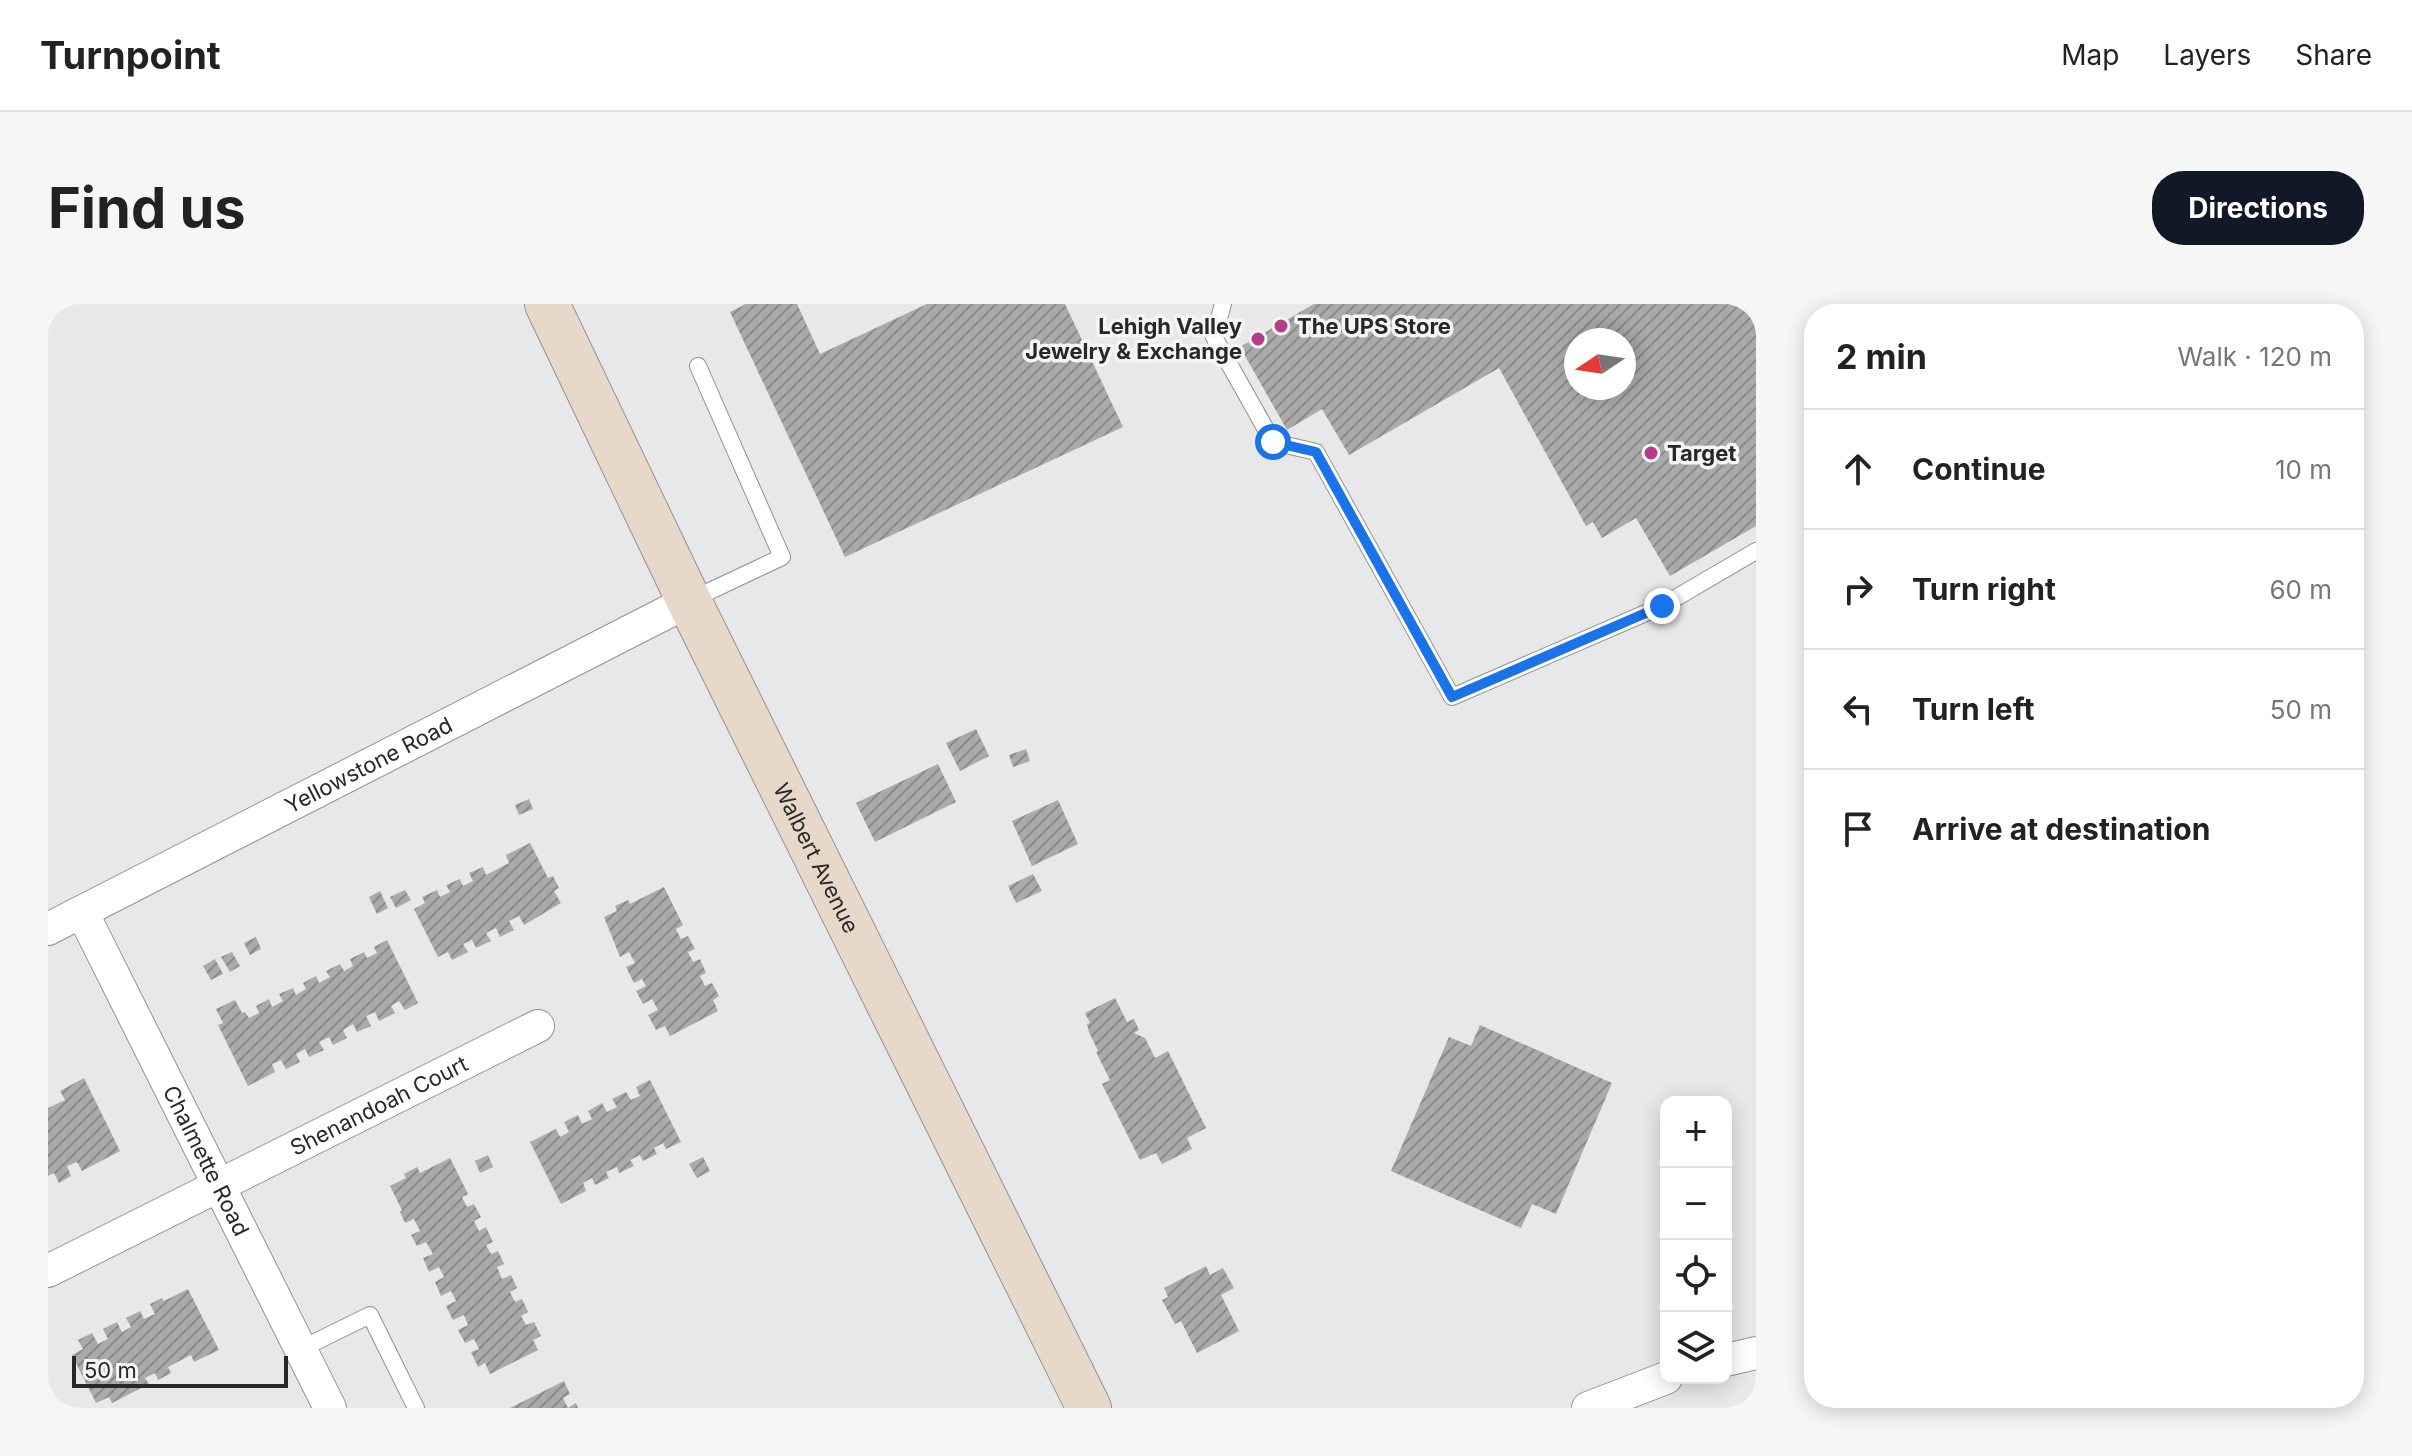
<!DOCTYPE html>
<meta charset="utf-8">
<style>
body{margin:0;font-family:Inter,sans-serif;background:#f6f6f6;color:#222}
.controls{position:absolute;right:24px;bottom:24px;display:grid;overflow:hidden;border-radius:16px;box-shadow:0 4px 20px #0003}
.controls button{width:72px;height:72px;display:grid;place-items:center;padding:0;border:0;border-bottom:2px solid #e0e0e0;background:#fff;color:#222;font:40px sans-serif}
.compass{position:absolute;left:1516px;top:24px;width:72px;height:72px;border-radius:50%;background:#fff;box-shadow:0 4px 20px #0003;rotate:257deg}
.scale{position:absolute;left:24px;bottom:20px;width:216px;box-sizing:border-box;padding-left:8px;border:4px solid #282829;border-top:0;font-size:22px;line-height:28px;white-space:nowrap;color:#282829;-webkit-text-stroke:6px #f5f5f6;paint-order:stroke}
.stop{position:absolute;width:24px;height:24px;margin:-18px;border:6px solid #1a73e8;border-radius:50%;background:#fff}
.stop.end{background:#1a73e8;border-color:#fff;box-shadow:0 2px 8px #0008}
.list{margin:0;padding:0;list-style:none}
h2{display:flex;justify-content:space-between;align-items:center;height:104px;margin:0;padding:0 32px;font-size:34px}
h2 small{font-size:26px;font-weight:400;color:#767676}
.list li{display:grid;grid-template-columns:52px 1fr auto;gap:24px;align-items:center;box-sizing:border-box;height:120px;padding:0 32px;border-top:2px solid #e0e0e0}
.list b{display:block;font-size:30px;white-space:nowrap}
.list em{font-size:26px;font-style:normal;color:#767676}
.icon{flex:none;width:44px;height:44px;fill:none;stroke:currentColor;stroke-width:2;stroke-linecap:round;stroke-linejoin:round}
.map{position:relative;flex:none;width:1708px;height:1104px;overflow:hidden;border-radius:32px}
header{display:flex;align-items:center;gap:48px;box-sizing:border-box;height:112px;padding:0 40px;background:#fff;border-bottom:2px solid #e0e0e0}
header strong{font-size:38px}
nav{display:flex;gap:44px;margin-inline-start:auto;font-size:28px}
.intro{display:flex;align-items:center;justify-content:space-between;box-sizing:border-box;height:192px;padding:0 48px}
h1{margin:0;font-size:56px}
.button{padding:20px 36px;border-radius:32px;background:#111827;color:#fff;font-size:28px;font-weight:700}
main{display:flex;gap:48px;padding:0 48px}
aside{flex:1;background:#fff;border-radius:32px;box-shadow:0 4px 20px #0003}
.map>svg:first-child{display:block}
.building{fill:url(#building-hatch);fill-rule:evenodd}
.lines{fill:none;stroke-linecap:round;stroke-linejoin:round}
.service-casing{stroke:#929293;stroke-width:18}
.minor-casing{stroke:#929293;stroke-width:34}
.secondary-casing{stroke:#929293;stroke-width:46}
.service{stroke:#fff;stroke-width:16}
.minor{stroke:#fff;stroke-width:32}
.secondary{stroke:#e8d8ca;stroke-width:44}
.route{stroke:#1a73e8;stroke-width:10}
.poi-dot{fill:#b83b8a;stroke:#f5f5f6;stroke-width:3}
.labels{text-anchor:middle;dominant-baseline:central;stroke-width:7;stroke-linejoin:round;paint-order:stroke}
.poi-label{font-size:22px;font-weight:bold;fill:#282829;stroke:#f5f5f6;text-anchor:start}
.street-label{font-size:22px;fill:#282829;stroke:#f5f5f6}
</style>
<header>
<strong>Turnpoint</strong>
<nav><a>Map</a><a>Layers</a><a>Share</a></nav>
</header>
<div class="intro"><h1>Find us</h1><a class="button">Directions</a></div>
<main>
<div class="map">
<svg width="1708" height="1104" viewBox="0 0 1708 1104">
<defs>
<pattern id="building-hatch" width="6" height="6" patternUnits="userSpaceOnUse" patternTransform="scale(2)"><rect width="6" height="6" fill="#abaaaa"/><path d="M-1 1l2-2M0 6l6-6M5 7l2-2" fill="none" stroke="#8b8a8a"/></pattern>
</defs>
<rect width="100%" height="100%" fill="#e7e8e9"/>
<!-- building -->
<g class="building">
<polygon points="698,0 749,0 772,50 879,0 1017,0 1075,123 797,253 682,8"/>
<path d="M1266,0H1708V222L1622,272L1588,214L1554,234L1545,218L1538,222L1451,64L1301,151L1274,105L1239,126L1192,43ZM1528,36H1576V84H1528Z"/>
<polygon points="928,425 941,452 912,467 898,439"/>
<polygon points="978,445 982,457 965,463 961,451"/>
<polygon points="890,460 908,498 827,538 808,499"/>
<polygon points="481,495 485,505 471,511 467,501"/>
<polygon points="1010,496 1030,540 984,562 964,517"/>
<polygon points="482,539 500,574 505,572 511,584 506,587 513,599 476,621 471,612 461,617 466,626 452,633 448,624 438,629 443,637 428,644 424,636 415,640 420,648 404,656 400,648 390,653 366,605 377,599 374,593 389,586 392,593 402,588 398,581 412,575 415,582 425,577 421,569 435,563 438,571 461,559 458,551"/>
<polygon points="985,570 994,587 968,599 960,582"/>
<polygon points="616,583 635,621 628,625 633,635 640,632 647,645 640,648 645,658 652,655 658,669 652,672 657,682 664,679 671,692 665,696 670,707 622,732 617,722 608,726 600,711 610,706 604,695 595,700 588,687 598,682 594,675 586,679 578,663 587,659 581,648 572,653 556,613 569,607 567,602 580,596 582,600"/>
<polygon points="357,586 363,596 348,604 342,593"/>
<polygon points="332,587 340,604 329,610 321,593"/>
<polygon points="208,633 213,645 202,651 196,639"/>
<polygon points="339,636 370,699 357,706 351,697 343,702 347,709 331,717 327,708 318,712 323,722 309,728 305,720 295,726 299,734 285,741 281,733 271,738 276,746 261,753 257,745 248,750 252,758 238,765 233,756 224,760 227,768 200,782 170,721 175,719 168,705 187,696 194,709 197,708 201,714 211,709 208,702 221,695 224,703 235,697 231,690 245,684 248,691 258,685 255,679 268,672 271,679 282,673 278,667 292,660 296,667 305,662 302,655 316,648 319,654 329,649 326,643"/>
<polygon points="184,648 192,662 182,668 173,653"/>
<polygon points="167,655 175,670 163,676 155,662"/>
<polygon points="1067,694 1079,718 1086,715 1091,726 1086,729 1097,734 1107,754 1120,747 1158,824 1139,834 1144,845 1114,860 1108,849 1092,856 1054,780 1062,776 1048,748 1050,747 1041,728 1039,720 1042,719 1037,709"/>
<polygon points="1432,721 1564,779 1508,910 1484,900 1473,924 1343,867 1401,733 1423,742"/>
<polygon points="36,774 72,847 34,867 29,858 19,862 23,872 11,879 6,869 0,872 0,804 17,796 12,787"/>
<polygon points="602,776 633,838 618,845 615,839 606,844 609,850 595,857 592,851 582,856 586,862 571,869 569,863 558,868 561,874 547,881 544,874 535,879 538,887 513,900 482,838 508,825 512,833 521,828 516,818 530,811 534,820 544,815 540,807 554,799 559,808 569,803 564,795 578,788 583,796 592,792 588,783"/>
<polygon points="440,851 445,863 432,869 427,857"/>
<polygon points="655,853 662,867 649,874 641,860"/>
<polygon points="402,854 420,890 414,893 419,903 426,900 433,913 426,917 431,927 438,923 445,938 438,941 443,950 450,947 456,960 449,963 454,975 463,971 469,984 462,988 467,998 474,995 480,1008 473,1012 478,1021 486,1018 493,1032 485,1036 490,1046 442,1070 437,1059 430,1063 423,1048 431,1045 426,1035 417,1039 410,1026 420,1021 416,1011 405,1016 398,1002 408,997 403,987 393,992 387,978 396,973 391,963 381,968 375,954 385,950 378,938 369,942 363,931 372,927 366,915 357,919 352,908 354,906 342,882 358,874 356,870 369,863 372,869"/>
<polygon points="1158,962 1162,971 1175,964 1186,984 1173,991 1191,1027 1149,1049 1133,1017 1127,1020 1114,996 1120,993 1116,984"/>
<polygon points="140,985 171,1046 146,1058 143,1051 120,1063 123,1069 110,1076 107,1069 97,1074 101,1080 64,1099 61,1093 48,1099 24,1051 35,1045 30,1036 44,1029 50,1040 60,1035 55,1025 69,1018 74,1028 83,1023 78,1014 92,1007 96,1015 107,1010 102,1000 114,994 116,997"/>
<polygon points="516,1077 522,1090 515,1094 520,1104 528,1099 530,1104 462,1104"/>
</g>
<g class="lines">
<defs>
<g id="service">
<polyline points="1175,0 1166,33 1225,138 1268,148 1404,393 1614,302 1708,247"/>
<polyline points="643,296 734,253 650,62"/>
<polyline points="253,1045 322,1011 368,1104"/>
</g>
<g id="minor">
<path id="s1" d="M34,608L282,1104"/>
<path id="s2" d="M0,625L641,297"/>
<path id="s3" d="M0,967L490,722"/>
<polyline points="1678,1056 1708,1049"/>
<polyline points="1540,1104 1618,1074"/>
</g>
<g id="secondary">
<path id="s4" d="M499,0L641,297L1041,1104"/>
</g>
</defs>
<!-- service casing -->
<use href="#service" class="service-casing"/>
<!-- minor casing -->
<use href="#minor" class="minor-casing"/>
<!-- secondary casing -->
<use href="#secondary" class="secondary-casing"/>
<!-- service -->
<use href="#service" class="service"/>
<!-- minor -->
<use href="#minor" class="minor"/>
<!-- secondary -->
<use href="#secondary" class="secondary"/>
</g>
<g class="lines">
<!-- route -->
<polyline class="route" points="1225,138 1268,148 1404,393 1614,302"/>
</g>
<!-- markers -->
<g class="poi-dot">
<circle cx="1233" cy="22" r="8"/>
<circle cx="1210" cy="35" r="8"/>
<circle cx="1603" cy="149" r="8"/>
</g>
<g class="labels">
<!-- poi labels -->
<g class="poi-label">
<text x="1194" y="22" text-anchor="end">Lehigh Valley<tspan x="1194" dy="25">Jewelry &amp; Exchange</tspan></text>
<text x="1249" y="22">The UPS Store</text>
<text x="1619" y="149">Target</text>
</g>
<!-- street labels -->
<g class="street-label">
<text stroke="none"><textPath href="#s2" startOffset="360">Yellowstone Road</textPath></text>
<text stroke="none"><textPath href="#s4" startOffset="616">Walbert Avenue</textPath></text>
<text stroke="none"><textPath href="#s3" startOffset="370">Shenandoah Court</textPath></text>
<text stroke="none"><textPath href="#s1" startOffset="278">Chalmette Road</textPath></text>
</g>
</g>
</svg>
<div class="controls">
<button>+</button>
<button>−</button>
<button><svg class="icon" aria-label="locate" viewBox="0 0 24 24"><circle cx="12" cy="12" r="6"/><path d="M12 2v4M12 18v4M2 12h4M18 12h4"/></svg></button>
<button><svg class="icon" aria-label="layers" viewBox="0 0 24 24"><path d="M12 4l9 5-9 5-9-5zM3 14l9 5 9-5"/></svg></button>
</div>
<svg class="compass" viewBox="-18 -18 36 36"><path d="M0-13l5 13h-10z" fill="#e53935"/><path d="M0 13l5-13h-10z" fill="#767676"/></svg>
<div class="scale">50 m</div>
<div class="stop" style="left:1225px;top:138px"></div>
<div class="stop end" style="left:1614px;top:302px"></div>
</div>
<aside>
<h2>2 min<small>Walk · 120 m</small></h2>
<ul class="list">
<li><svg class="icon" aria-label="ahead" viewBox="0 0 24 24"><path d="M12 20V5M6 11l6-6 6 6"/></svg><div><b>Continue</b></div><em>10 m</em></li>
<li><svg class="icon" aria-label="right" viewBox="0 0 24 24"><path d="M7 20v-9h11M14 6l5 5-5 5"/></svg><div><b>Turn right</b></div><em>60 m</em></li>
<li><svg class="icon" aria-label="left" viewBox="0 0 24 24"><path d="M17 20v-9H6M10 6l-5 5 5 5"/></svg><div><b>Turn left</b></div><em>50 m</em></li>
<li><svg class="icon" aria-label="arrive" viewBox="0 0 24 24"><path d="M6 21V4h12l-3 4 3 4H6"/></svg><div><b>Arrive at destination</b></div></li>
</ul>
</aside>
</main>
